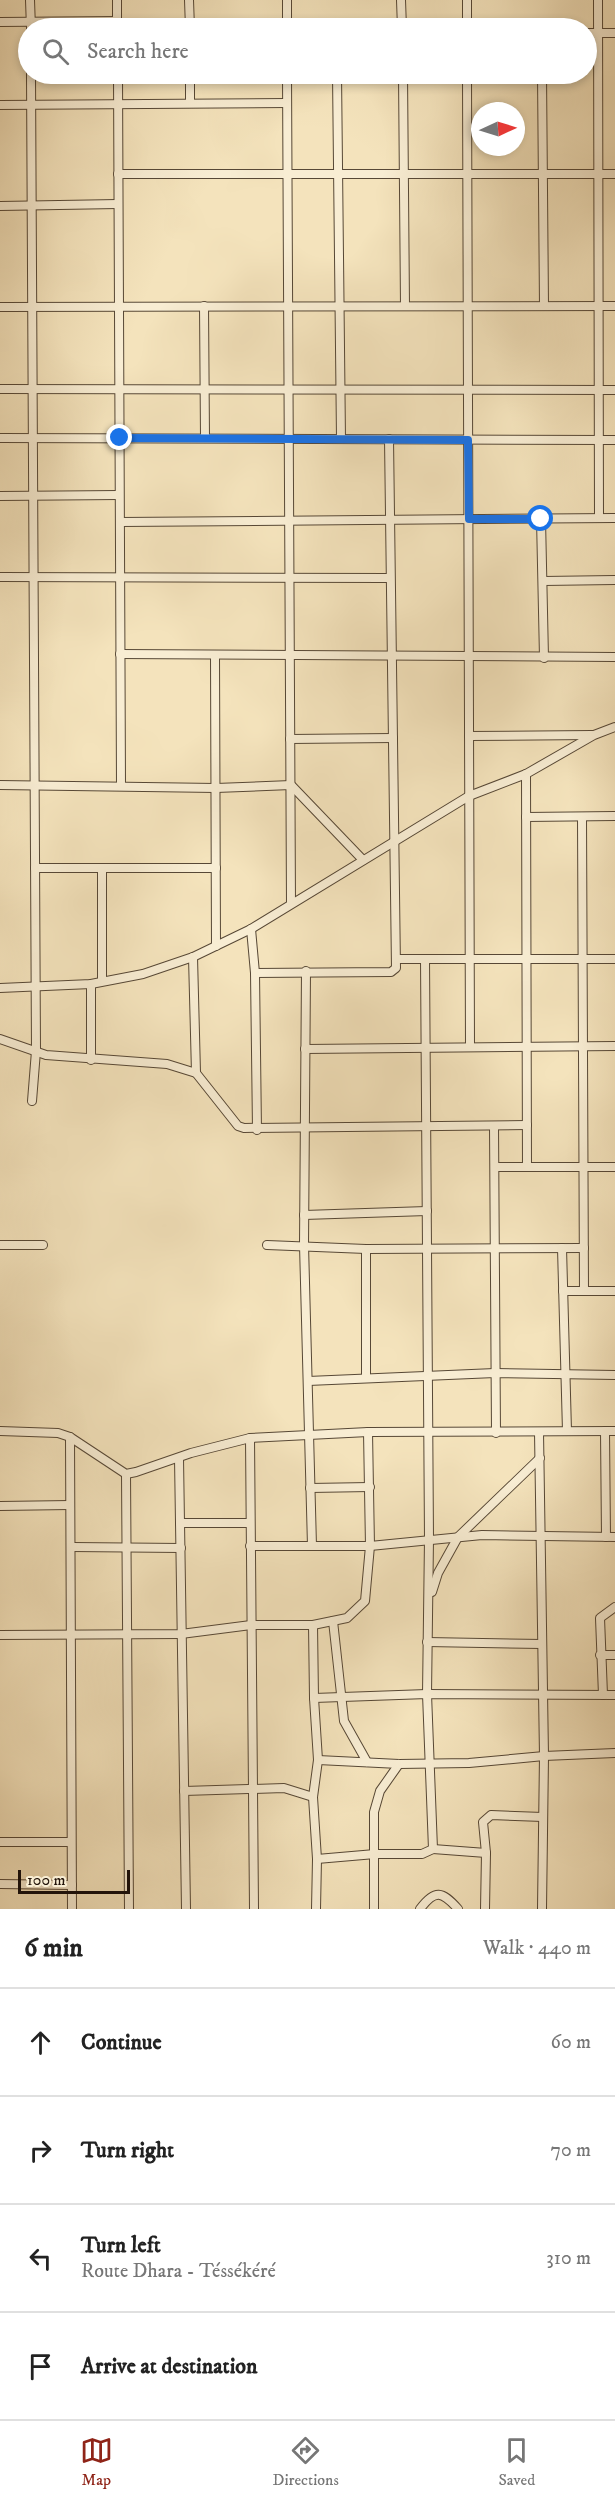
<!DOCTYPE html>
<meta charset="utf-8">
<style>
body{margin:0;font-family:"IM FELL DW Pica",serif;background:#f6f6f6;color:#222}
.compass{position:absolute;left:471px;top:102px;width:54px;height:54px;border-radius:50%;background:#fff;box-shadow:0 3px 9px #0003;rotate:86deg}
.scale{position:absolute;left:18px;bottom:15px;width:112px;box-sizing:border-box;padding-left:6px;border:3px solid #23140a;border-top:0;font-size:16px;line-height:21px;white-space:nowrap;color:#23140a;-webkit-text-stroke:4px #f8edd3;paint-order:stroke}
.stop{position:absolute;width:18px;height:18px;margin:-14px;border:4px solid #1a73e8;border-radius:50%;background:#fff}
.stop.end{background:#1a73e8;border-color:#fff;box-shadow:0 2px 6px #0008}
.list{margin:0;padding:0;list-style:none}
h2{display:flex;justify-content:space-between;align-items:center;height:78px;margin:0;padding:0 24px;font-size:26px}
h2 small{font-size:20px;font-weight:400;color:#767676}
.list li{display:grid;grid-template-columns:39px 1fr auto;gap:18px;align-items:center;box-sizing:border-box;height:108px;padding:0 24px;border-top:2px solid #e0e0e0}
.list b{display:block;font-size:22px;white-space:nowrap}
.list p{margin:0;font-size:20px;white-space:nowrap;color:#767676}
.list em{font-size:20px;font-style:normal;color:#767676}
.icon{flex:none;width:33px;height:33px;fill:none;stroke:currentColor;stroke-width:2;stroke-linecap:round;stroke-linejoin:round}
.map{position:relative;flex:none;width:615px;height:1909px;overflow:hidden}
.search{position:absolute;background:#fff;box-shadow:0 3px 9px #0003;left:18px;right:18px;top:18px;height:66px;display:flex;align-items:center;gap:15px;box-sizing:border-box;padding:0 21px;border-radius:33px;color:#767676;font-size:22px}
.sheet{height:510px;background:#fff}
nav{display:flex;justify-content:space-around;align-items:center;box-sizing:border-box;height:84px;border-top:2px solid #e0e0e0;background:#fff;font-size:16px;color:#767676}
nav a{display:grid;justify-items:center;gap:3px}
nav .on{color:#8f2418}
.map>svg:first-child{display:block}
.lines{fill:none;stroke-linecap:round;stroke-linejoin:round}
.minor-casing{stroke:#574836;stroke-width:10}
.minor{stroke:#f8edd3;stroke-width:8}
.route{stroke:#1a73e8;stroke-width:8}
</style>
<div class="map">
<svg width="615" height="1909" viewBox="0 0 615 1909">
<rect width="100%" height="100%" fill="#f4e3bc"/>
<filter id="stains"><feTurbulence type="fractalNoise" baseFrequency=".00333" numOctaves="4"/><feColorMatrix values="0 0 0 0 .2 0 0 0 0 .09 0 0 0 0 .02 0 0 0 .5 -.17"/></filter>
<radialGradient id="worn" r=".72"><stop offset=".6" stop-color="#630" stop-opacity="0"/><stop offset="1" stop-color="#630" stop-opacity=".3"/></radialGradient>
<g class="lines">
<defs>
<g id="minor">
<polyline points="30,0 31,28"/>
<polyline points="117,0 117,28"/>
<polyline points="189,0 190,28"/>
<polyline points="287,0 287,28"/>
<polyline points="401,0 402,28"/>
<polyline points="467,0 467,28"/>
<polyline points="598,0 599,518"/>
<polyline points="0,22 117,21"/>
<polyline points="586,33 615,33"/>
<polyline points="31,74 36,1051 32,1101"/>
<polyline points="118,74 121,786"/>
<polyline points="287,74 291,903"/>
<polyline points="337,74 341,439"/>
<polyline points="403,74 405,306"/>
<polyline points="467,74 470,1047"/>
<polyline points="542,74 544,306"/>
<polyline points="190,103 190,74"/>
<polyline points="0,105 287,103"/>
<polyline points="118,174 615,174"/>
<polyline points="0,206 118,204"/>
<polyline points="204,306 205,438"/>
<polyline points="0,307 615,306"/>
<polyline points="0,389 615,390"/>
<polyline points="0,438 615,440"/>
<polyline points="0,496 119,495"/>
<polyline points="541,519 544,658"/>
<polyline points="120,522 615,518"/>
<polyline points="0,577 390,578"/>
<polyline points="543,581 615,580"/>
<polyline points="120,654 615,657"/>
<polyline points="215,655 216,946"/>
<polyline points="469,736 592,735"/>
<polyline points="290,739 393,738"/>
<polyline points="526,774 527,1167"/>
<polyline points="0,785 216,788 291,785 363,860"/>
<polyline points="526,817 615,816"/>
<polyline points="582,817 584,1291"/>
<polyline points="35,868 216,868"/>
<polyline points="102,868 102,981"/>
<polyline points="251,929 255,973 257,1130"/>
<polyline points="193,957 196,1073"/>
<polyline points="396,959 615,959"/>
<polyline points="306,971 304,1245 312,1546"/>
<polyline points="255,973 391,972 396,968 389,439"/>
<polyline points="0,988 91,984 143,974 193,957 251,929 469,796 526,774 594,735 615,727"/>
<polyline points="0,1039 46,1055 167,1064 196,1073 238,1126 244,1128 527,1125"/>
<polyline points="305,1049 615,1046"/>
<polyline points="91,1060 91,984"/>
<polyline points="494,1126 496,1433"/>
<polyline points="495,1167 615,1167"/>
<polyline points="304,1215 427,1211"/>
<polyline points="0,1245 43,1245"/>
<polyline points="267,1245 366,1249 584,1248"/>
<polyline points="562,1248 567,1431"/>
<polyline points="366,1249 366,1377"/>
<polyline points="563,1291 615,1291"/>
<polyline points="308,1381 495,1373 615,1375"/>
<polyline points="0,1431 58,1433 70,1437 126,1474 136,1472 191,1453 250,1438 368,1432 615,1431"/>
<polyline points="605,1431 606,1537"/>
<polyline points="539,1432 544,1756 542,1909"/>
<polyline points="70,1437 72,1909"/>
<polyline points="250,1438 254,1909"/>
<polyline points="179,1458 186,1909"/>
<polyline points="126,1474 129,1909"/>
<polyline points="310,1488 370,1487"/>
<polyline points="0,1506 70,1505"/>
<polyline points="180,1523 250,1523"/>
<polyline points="250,1546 370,1546 482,1535 615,1537"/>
<polyline points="72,1547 181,1548"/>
<polyline points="432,1592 438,1573 458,1537 540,1458"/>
<polyline points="333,1621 344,1721 367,1762"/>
<polyline points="313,1625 314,1698 318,1760 313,1797 317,1859 316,1909"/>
<polyline points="0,1635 181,1634 251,1625 313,1625 347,1618 365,1601 370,1546 368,1432"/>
<polyline points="427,1642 542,1644"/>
<polyline points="600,1655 615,1655"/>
<polyline points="603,1695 600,1618 615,1607"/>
<polyline points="314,1698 427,1694 615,1695"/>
<polyline points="318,1760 399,1764 469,1763 544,1756 615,1753"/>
<polyline points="184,1791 284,1788 313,1797"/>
<polyline points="0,1842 71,1842"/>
<polyline points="433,1849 486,1853 485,1909"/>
<polyline points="486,1853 483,1822 491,1815 543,1817"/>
<polyline points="317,1859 375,1854 422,1854 433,1849 427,1694 429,1539 425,959"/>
<polyline points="0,1884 72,1885"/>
<polyline points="374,1909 374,1812 380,1791 399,1764"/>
<path d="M420,1909C435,1889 442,1891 458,1909"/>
</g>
</defs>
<!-- minor casing -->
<use href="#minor" class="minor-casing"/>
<!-- minor -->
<use href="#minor" class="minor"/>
</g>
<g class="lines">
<!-- route -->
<polyline class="route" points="120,438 468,440 469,519 541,519"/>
</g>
<rect width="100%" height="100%" filter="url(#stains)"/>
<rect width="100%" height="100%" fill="url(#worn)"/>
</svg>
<svg class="compass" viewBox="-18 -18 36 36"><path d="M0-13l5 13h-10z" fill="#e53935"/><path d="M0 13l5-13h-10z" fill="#767676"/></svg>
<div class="scale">100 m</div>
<div class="stop" style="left:541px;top:519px"></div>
<div class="stop end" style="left:120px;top:438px"></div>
<div class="search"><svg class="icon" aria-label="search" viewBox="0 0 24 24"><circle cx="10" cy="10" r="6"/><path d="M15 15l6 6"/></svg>Search here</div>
</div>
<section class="sheet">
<h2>6 min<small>Walk · 440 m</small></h2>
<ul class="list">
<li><svg class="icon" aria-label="ahead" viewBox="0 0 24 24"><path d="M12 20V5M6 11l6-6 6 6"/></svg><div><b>Continue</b></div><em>60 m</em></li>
<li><svg class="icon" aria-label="right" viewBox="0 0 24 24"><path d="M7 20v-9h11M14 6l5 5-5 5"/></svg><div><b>Turn right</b></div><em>70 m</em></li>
<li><svg class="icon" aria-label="left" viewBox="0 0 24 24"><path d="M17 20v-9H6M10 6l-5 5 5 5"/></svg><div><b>Turn left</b><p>Route Dhara - Téssékéré</p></div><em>310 m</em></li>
<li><svg class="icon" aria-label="arrive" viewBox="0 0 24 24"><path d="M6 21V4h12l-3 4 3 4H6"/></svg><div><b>Arrive at destination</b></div></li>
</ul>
</section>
<nav>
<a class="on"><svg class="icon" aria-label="map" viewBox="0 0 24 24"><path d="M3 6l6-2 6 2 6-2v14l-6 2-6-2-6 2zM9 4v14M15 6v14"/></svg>Map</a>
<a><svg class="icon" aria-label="directions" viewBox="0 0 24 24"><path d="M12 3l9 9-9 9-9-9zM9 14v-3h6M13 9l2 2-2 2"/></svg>Directions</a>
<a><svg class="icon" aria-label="saved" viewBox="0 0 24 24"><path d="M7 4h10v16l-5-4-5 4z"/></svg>Saved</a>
</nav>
